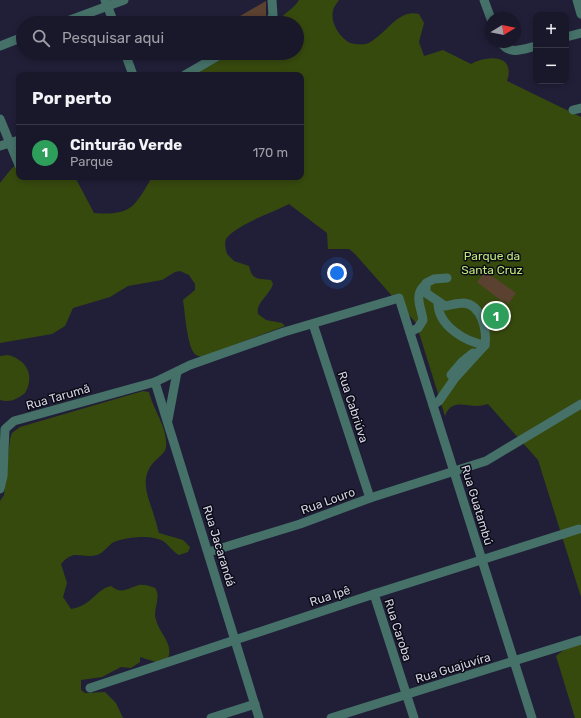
<!DOCTYPE html>
<html lang="pt">
<meta charset="utf-8">
<style>
body{margin:0;font-family:Rubik,sans-serif;background:#222032;color:#f1f3f6}
.controls{position:absolute;right:12px;top:12px;display:grid;overflow:hidden;border-radius:8px;box-shadow:0 2px 6px #0003}
.controls button{width:36px;height:36px;display:grid;place-items:center;padding:0;border:0;border-bottom:1px solid #373647;background:#19172a;color:#f1f3f6;font:20px sans-serif}
.compass{position:absolute;left:485px;top:12px;width:36px;height:36px;border-radius:50%;background:#19172a;box-shadow:0 2px 6px #0003;rotate:80deg}
.you{position:absolute;left:337px;top:273px;width:14px;height:14px;margin:-10px;border:3px solid #fff;border-radius:50%;background:#1a73e8;box-shadow:0 0 0 6px #1a73e833}
.badge{display:grid;place-items:center;width:26px;height:26px;border-radius:50%;background:#0b8043;color:#fff;font-size:13px;font-weight:700}
.pin{position:absolute;translate:-50% -50%;border:2px solid #fff;box-shadow:0 1px 4px #0006}
.list{margin:0;padding:0;list-style:none}
h2{display:flex;justify-content:space-between;align-items:center;height:52px;margin:0;padding:0 16px;font-size:17px}
h2 small{font-size:13px;font-weight:400;color:#9f9fa8}
.list li{display:grid;grid-template-columns:26px 1fr auto;gap:12px;align-items:center;box-sizing:border-box;height:56px;padding:0 16px;border-top:1px solid #373647}
.list b{display:block;font-size:15px;white-space:nowrap}
.list p{margin:0;font-size:13px;white-space:nowrap;color:#9f9fa8}
.list em{font-size:13px;font-style:normal;color:#9f9fa8}
.icon{flex:none;width:22px;height:22px;fill:none;stroke:currentColor;stroke-width:2;stroke-linecap:round;stroke-linejoin:round}
.map{position:relative;flex:none;width:581px;height:718px;overflow:hidden}
.search{position:absolute;background:#19172a;box-shadow:0 2px 6px #0003;left:16px;top:16px;width:288px;height:44px;display:flex;align-items:center;gap:10px;box-sizing:border-box;padding:0 14px;border-radius:22px;color:#9f9fa8;font-size:15px}
.panel{position:absolute;background:#19172a;box-shadow:0 2px 6px #0003;left:16px;top:72px;width:288px;height:108px;border-radius:8px}
.map>svg:first-child{display:block}
.green{fill:#374a0e}
.building{fill:#5b412f}
.lines{fill:none;stroke-linecap:round;stroke-linejoin:round}
.minor{stroke:#457169;stroke-width:9}
.labels{text-anchor:middle;dominant-baseline:central;stroke-width:3;stroke-linejoin:round;paint-order:stroke}
.park-label{font-size:12px;fill:#bfe679;stroke:#0b0b16}
.street-label{font-size:12px;fill:#d3d3e4;stroke:#0b0b16}
</style>
<div class="map">
<svg width="581" height="718" viewBox="0 0 581 718">
<rect width="100%" height="100%" fill="#211f38"/>
<!-- green -->
<g class="green">
<path d="M299,0H339C337,3 333,8 333,11C330,23 340,38 350,43C355,44 361,45 366,44C385,37 397,8 419,14L424,23L419,42L424,56L443,50L471,64C488,55 516,54 507,81L581,117V597L538,460L488,404C484,405 479,406 475,406C462,405 451,400 445,416L416,323L355,254L349,249H328L327,233L289,204C274,212 235,225 226,239C224,244 226,250 227,254L234,261L249,266C252,281 259,278 271,280L273,284C270,295 255,303 258,314L266,320L282,323L285,326L202,357C199,356 196,356 194,353C187,344 185,312 183,300L195,290V284L189,275L180,271L175,272L162,280L128,286L110,297L73,308L65,326L52,334L0,343V183L12,168L19,163V177H75L94,213C132,216 135,206 152,177H301V75H192L234,53H297V23H277C284,12 292,11 299,0Z"/>
<path d="M8,355C27,360 35,376 25,393C17,399 10,403 0,400V356Z"/>
<path d="M143,391L149,392C153,410 168,427 166,447C165,454 157,458 153,463C138,481 150,500 155,519C157,524 157,528 159,533L183,540L190,547L188,552L179,555C172,551 169,545 163,541C151,534 126,537 114,542C108,545 105,552 97,555C81,559 74,548 61,564L67,583L63,597L71,609C92,606 96,589 111,586C122,595 128,588 139,585C144,584 150,586 155,588C162,598 152,609 156,620C159,633 174,644 168,658L159,663L140,657V662L131,668L121,667L102,677L81,680V690L85,693L105,692L116,703L123,718H0V501L4,495L10,439L12,433L20,427Z"/>
<polygon points="581,636 581,718 575,718 556,656"/>
</g>
<!-- building -->
<g class="building">
<polygon points="266,1 266,16 254,23 228,23"/>
<polygon points="485,271 516,293 508,304 504,300 503,302 477,282"/>
</g>
<g class="lines">
<!-- minor -->
<g class="minor">
<polyline points="105,0 114,23"/>
<polyline points="484,0 491,19"/>
<polyline points="577,0 581,14"/>
<polyline points="62,23 124,0"/>
<polyline points="269,23 273,15 272,0"/>
<polyline points="566,37 581,33"/>
<path d="M501,42C509,56 524,49 536,46"/>
<polyline points="0,46 23,37"/>
<polyline points="125,53 133,75"/>
<polyline points="185,75 223,53"/>
<polyline points="573,110 581,108"/>
<polyline points="0,119 19,165"/>
<polyline points="0,146 19,140"/>
<path d="M438,303C438,326 466,342 485,345"/>
<polyline points="313,324 370,498"/>
<path d="M410,332L418,328L423,320C421,306 413,295 426,284"/>
<polyline points="451,375 462,362 473,353"/>
<polyline points="155,382 259,718"/>
<path d="M433,405L439,401L455,378L485,345C487,331 482,305 464,303C458,303 451,305 445,306L426,293V283L434,279L447,278"/>
<polyline points="168,420 177,372"/>
<polyline points="0,489 3,476 5,429 14,421 155,382 190,365 284,332 399,298 532,718"/>
<polyline points="209,552 300,524 370,498 486,461 581,404"/>
<polyline points="374,594 414,718"/>
<polyline points="90,688 374,594 579,529"/>
<polyline points="211,718 255,704"/>
<polyline points="331,718 581,640"/>
</g>
</g>
<g class="labels">
<!-- park labels -->
<g class="park-label">
<text x="492" y="256">Parque da<tspan x="492" dy="14">Santa Cruz</tspan></text>
</g>
<!-- street labels -->
<g class="street-label">
<text transform="translate(58 397) rotate(-16)">Rua Tarumã</text>
<text transform="translate(353 407) rotate(72)">Rua Cabriúva</text>
<text transform="translate(328 501) rotate(-20)">Rua Louro</text>
<text transform="translate(477 505) rotate(73)">Rua Guatambú</text>
<text transform="translate(219 546) rotate(73)">Rua Jacarandá</text>
<text transform="translate(330 596) rotate(-18)">Rua Ipê</text>
<text transform="translate(398 630) rotate(72)">Rua Caroba</text>
<text transform="translate(453 668) rotate(-17)">Rua Guajuvíra</text>
</g>
</g>
</svg>
<div class="controls">
<button>+</button>
<button>−</button>
</div>
<svg class="compass" viewBox="-18 -18 36 36"><path d="M0-13l5 13h-10z" fill="#e53935"/><path d="M0 13l5-13h-10z" fill="#9f9fa8"/></svg>
<div class="you"></div>
<div class="pin badge" style="left:496px;top:316px;background:#2e9e5b">1</div>
<div class="search"><svg class="icon" aria-label="search" viewBox="0 0 24 24"><circle cx="10" cy="10" r="6"/><path d="M15 15l6 6"/></svg>Pesquisar aqui</div>
<section class="panel">
<h2>Por perto<small></small></h2>
<ul class="list">
<li><span class="badge" style="background:#2e9e5b">1</span><div><b>Cinturão Verde</b><p>Parque</p></div><em>170 m</em></li>
</ul>
</section>
</div>
